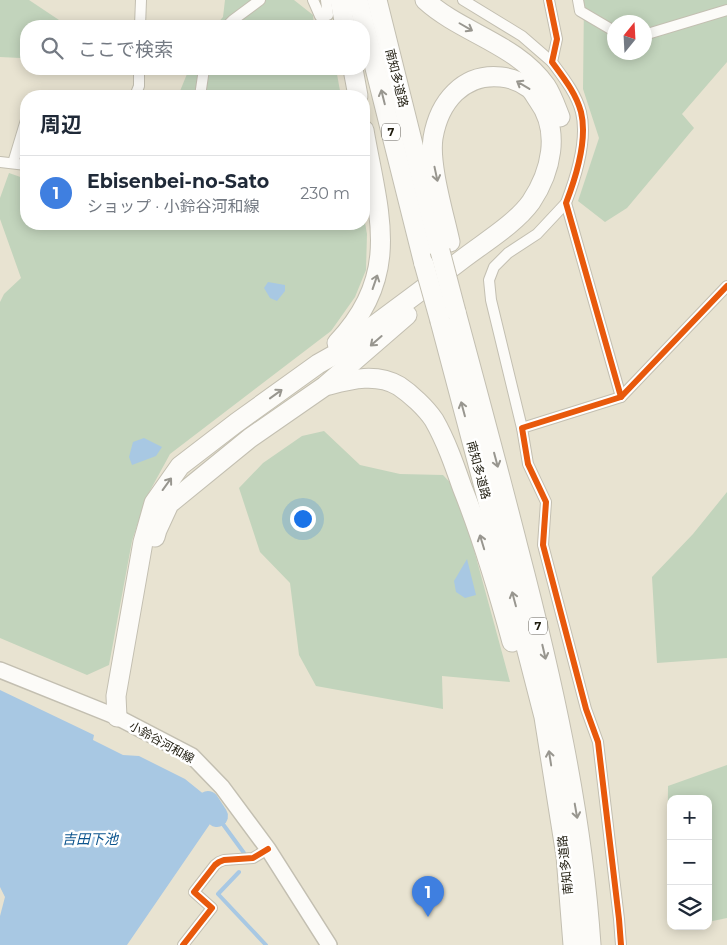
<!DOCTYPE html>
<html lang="ja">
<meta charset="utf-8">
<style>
body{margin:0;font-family:Montserrat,"Noto Sans JP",sans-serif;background:#f6f6f7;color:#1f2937}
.controls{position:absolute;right:15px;bottom:15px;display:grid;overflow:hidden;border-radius:10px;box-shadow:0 2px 12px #0003}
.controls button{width:45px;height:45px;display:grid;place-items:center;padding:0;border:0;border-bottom:1px solid #e0e1e3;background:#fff;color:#1f2937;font:25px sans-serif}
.compass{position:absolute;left:607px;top:15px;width:45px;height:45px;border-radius:50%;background:#fff;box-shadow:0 2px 12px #0003;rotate:18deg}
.you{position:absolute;left:302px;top:518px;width:18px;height:18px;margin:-12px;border:4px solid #fff;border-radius:50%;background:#1a73e8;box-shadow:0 0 0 8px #1a73e833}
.badge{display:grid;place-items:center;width:32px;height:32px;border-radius:50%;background:#d93025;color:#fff;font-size:16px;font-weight:700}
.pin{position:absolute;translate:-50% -41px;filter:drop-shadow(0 1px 2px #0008)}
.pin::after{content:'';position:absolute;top:26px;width:18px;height:15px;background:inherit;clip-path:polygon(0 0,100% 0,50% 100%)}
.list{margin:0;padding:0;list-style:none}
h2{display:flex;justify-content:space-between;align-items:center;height:65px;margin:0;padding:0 20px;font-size:21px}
h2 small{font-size:16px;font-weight:400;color:#747a83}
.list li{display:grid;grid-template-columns:32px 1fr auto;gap:15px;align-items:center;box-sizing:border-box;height:75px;padding:0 20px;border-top:1px solid #e0e1e3}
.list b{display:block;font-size:19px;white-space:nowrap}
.list p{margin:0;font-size:16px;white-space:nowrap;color:#747a83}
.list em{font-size:16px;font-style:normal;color:#747a83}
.icon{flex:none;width:28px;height:28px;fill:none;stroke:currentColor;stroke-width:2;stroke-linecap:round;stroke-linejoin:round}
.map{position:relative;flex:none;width:727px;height:945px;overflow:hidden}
.search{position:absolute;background:#fff;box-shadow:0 2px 12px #0003;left:20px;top:20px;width:350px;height:55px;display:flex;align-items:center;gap:12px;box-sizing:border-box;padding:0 18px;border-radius:20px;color:#747a83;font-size:19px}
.panel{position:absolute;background:#fff;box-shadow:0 2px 12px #0003;left:20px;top:90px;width:350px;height:140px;border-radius:20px}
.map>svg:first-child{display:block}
.green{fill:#c2d4bc;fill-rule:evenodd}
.water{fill:#a8c8e3}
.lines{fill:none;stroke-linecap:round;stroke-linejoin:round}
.stream{stroke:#a8c8e3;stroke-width:4}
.river{stroke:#a8c8e3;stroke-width:22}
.street-casing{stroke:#c3bfb1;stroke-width:12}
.secondary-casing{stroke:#c3bfb1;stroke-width:18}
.highway-casing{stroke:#c3bfb1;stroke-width:21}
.street{stroke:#fcfbf8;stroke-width:10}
.secondary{stroke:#fcfbf8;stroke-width:15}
.highway{stroke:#fcfbf8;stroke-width:19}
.highway-bridge-casing{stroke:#c3bfb1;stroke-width:21;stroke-linecap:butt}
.highway-bridge{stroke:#fcfbf8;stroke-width:19}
.cycleway-casing{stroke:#fff;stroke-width:9}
.cycleway{stroke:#e8590c;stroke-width:6}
.oneway{stroke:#98968f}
.labels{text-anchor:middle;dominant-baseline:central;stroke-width:5;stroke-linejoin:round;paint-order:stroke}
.shield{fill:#fff;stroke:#625f56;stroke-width:1}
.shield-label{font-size:11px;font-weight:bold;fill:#1e1b0e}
.street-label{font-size:12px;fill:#1e1b0e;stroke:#fff}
.water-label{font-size:14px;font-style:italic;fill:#0d558e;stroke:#fff}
</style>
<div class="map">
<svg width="727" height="945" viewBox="0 0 727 945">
<rect width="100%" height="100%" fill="#e8e3d1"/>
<!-- green -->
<g class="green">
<polygon points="0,0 29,0 68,26 26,26 26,61 20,58 0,57"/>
<polygon points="225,0 294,0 313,15 314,26 215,26 223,17"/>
<path d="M584,0H727V62L682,114L694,128L627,208L605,222L578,201L599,138L583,89ZM614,22H644V52H614Z"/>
<polygon points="189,69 336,69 341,96 178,96"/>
<polygon points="9,173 26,179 26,224 364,224 364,217 367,234 366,270 355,297 331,331 170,454 146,498 132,541 109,665 87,675 0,638 0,302 4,294 21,278 0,219 0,198"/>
<polygon points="324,431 360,465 400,474 443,475 458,491 510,682 442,676 443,709 316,686 299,655 290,583 260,552 239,488 263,463 302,436"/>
<polygon points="727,492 727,658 657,663 652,577 693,534"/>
<polygon points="727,765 727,918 708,922 708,799 671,799 671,899 667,893 668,786"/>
</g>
<!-- water -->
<g class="water">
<polygon points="268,282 285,285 285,291 277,301 270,298 264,288"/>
<polygon points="144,438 162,447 156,456 132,465 129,457 133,442"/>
<polygon points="467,559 476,595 465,598 456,592 454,581"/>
<polygon points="0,690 94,735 93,740 123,755 139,756 185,779 211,800 205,805 212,821 127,945 0,945 0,916 5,897 0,887"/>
</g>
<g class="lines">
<!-- stream -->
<g class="stream">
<polyline points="217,816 244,853"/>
<polyline points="239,872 218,894 266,945"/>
</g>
<!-- river -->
<polyline class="river" points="208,802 217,816"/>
<defs>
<g id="street">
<polyline points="313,0 320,16 328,15 326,0"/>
<polyline points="463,0 522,36 552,62"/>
<path d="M549,0L557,39L552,62C563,77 576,93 581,112C588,140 576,177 566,203L621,397"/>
<polyline points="578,0 580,11 614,31"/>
<polyline points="140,26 141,0"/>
<polyline points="227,26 233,20 260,0"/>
<polyline points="644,35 727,10"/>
<polyline points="135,96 139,86 139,69"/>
<polyline points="200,96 204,69"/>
<polyline points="0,162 26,165"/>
<polyline points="13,163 26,120"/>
<polyline points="522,428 491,300 489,280 494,267 508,253 537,234 566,203"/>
<polyline points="183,945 212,908 194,892 215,865 219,862 224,860 253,858 268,849"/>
<polyline points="621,945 619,919 598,742 586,709 543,545 546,502 528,464 522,428 621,397 727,286"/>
</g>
<polyline id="secondary" points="0,670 117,717 192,756 222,787 268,849 329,945"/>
<g id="highway">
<polyline points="340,0 345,26"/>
<polyline points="358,0 424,264"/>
<polyline points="377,0 439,249"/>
<path d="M425,0C461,33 517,44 546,86C552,95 556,107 560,117"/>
<polyline points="353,69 358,96"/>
<path d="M456,312C477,390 498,468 518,547C552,677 582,810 591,945"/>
<polyline points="440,321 515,604 544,717 566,856 573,945"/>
<path d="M337,343C403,274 378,212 364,130"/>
<path d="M329,385C352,379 377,373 399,386C411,394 426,408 434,420C446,441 454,464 462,487C482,537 498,590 512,642"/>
<polyline points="155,537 157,530 169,504 250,438 325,386 407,315"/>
<path d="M117,717L116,696L143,542L154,503L180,466L236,423L318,364L334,355C377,323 421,291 464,258C485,242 516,223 531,202C551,172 561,131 538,100C535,96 533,91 529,88C521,82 511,78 501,77C463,73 439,102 433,138C429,165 444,214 450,242"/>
</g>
</defs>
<!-- street casing -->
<use href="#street" class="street-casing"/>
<!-- secondary casing -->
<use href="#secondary" class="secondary-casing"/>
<!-- highway casing -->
<use href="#highway" class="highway-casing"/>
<!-- street -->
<use href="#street" class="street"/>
<!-- secondary -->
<use href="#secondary" class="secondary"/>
<!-- highway -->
<use href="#highway" class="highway"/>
<defs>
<g id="highway-bridge">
<polyline points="440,251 456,312"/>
<polyline points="424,264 440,321"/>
</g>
</defs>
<!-- highway-bridge casing -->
<use href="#highway-bridge" class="highway-bridge-casing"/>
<!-- highway-bridge -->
<use href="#highway-bridge" class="highway-bridge"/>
<defs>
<g id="cycleway">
<path d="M549,0L557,39L552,62C563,77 576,93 581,112C588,140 576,177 566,203L621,397"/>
<polyline points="183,945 212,908 194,892 215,865 219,862 224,860 253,858 268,849"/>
<polyline points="621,945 619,919 598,742 586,709 543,545 546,502 528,464 522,428 621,397 727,286"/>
</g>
</defs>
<!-- cycleway casing -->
<use href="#cycleway" class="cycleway-casing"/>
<!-- cycleway -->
<use href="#cycleway" class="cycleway"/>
</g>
<!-- one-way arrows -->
<defs><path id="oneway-shaft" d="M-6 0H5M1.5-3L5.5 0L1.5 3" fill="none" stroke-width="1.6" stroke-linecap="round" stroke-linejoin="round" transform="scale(1.25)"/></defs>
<g class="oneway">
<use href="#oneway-shaft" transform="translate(466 27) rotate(30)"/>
<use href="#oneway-shaft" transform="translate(523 85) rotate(-149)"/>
<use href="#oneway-shaft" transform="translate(383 97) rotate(-104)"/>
<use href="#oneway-shaft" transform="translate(436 174) rotate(78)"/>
<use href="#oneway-shaft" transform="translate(375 282) rotate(-71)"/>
<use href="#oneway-shaft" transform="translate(376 341) rotate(139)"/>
<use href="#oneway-shaft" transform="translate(276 394) rotate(-36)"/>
<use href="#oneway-shaft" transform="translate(463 409) rotate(-105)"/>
<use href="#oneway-shaft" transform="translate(496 460) rotate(75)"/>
<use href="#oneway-shaft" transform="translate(167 484) rotate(-54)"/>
<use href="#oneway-shaft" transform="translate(482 542) rotate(-107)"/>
<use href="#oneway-shaft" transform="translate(514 599) rotate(-105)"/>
<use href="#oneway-shaft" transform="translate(544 652) rotate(77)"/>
<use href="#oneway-shaft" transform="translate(550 758) rotate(-99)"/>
<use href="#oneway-shaft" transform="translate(576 811) rotate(80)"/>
</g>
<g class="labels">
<!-- shield labels -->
<g class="shield">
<rect x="382" y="123.5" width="18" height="17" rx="4"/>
<rect x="529" y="617.5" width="18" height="17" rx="4"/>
</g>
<g class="shield-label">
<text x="391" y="132">7</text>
<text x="538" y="626">7</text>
</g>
<!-- street labels -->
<g class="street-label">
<text transform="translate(397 78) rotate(76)">南知多道路</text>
<text transform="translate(479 470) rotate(75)">南知多道路</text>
<text transform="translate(162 742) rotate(29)">小鈴谷河和線</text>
<text transform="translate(565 865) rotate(-96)">南知多道路</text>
</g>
<!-- water labels -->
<g class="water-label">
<text x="90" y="839">吉田下池</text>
</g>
</g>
</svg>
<div class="controls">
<button>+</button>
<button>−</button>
<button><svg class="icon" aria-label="layers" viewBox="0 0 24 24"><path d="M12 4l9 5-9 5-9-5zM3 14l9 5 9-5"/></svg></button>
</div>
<svg class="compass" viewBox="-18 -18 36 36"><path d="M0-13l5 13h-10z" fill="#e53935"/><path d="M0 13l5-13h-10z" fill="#747a83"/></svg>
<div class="you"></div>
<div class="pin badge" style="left:428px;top:917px;background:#3f7fe0">1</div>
<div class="search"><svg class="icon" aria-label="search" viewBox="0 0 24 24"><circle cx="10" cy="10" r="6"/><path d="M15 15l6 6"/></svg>ここで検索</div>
<section class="panel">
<h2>周辺<small></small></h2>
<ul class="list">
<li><span class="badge" style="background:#3f7fe0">1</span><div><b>Ebisenbei-no-Sato</b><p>ショップ · 小鈴谷河和線</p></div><em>230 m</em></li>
</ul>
</section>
</div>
